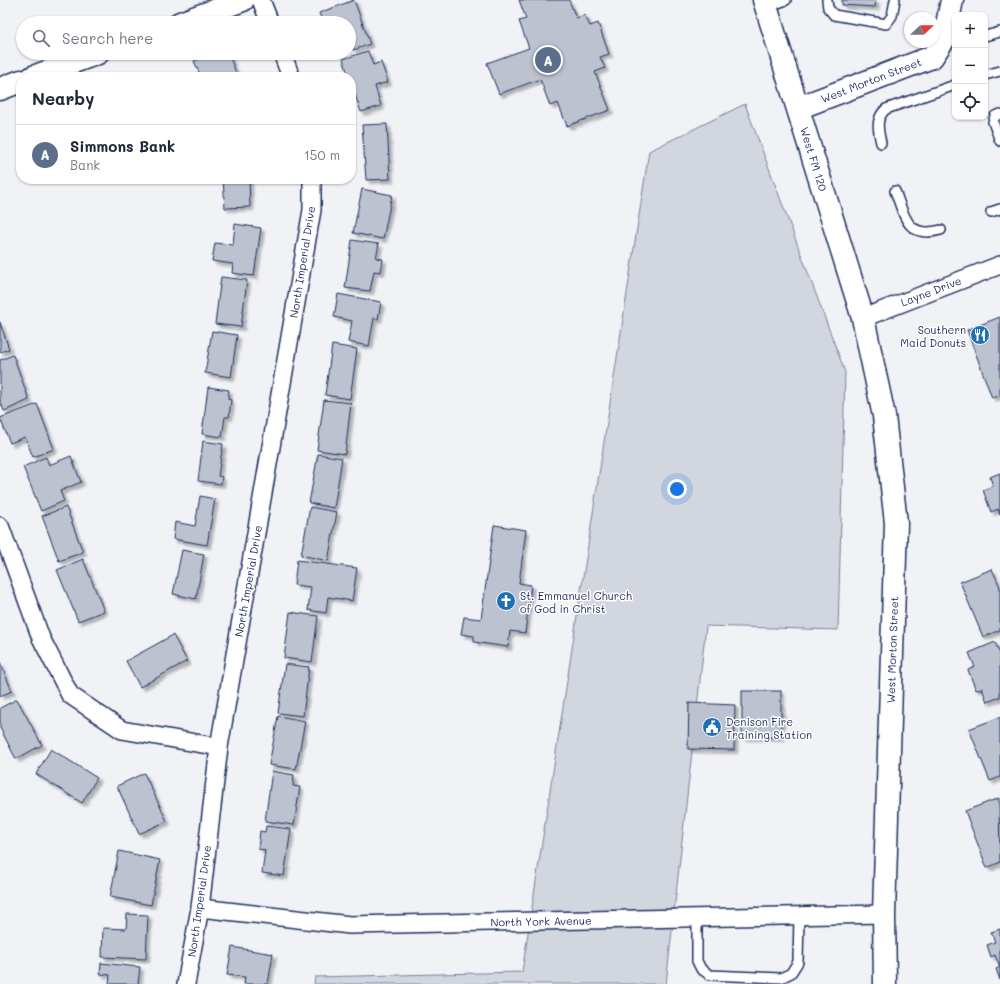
<!DOCTYPE html>
<meta charset="utf-8">
<style>
body{margin:0;font-family:Mali,sans-serif;background:#f6f6f7;color:#1f2937}
.controls{position:absolute;right:12px;top:12px;display:grid;overflow:hidden;border-radius:8px;box-shadow:0 1px 3px #0004}
.controls button{width:36px;height:36px;display:grid;place-items:center;padding:0;border:0;border-bottom:1px solid #e0e1e3;background:#fff;color:#1f2937;font:20px sans-serif}
.compass{position:absolute;left:904px;top:12px;width:36px;height:36px;border-radius:50%;background:#fff;box-shadow:0 1px 3px #0004;rotate:68deg}
.you{position:absolute;left:677px;top:489px;width:14px;height:14px;margin:-10px;border:3px solid #fff;border-radius:50%;background:#1a73e8;box-shadow:0 0 0 6px #1a73e833}
.badge{display:grid;place-items:center;width:26px;height:26px;border-radius:50%;background:#0f766e;color:#fff;font-size:13px;font-weight:700}
.pin{position:absolute;translate:-50% -50%;border:2px solid #fff;box-shadow:0 1px 4px #0006}
.list{margin:0;padding:0;list-style:none}
h2{display:flex;justify-content:space-between;align-items:center;height:52px;margin:0;padding:0 16px;font-size:17px}
h2 small{font-size:13px;font-weight:400;color:#747a83}
.list li{display:grid;grid-template-columns:26px 1fr auto;gap:12px;align-items:center;box-sizing:border-box;height:60px;padding:0 16px;border-top:1px solid #e0e1e3}
.list b{display:block;font-size:15px;white-space:nowrap}
.list p{margin:0;font-size:13px;white-space:nowrap;color:#747a83}
.list em{font-size:13px;font-style:normal;color:#747a83}
.icon{flex:none;width:22px;height:22px;fill:none;stroke:currentColor;stroke-width:2;stroke-linecap:round;stroke-linejoin:round}
.map{position:relative;flex:none;width:1000px;height:984px;overflow:hidden}
.search{position:absolute;background:#fff;box-shadow:0 1px 3px #0004;left:16px;top:16px;width:340px;height:44px;display:flex;align-items:center;gap:10px;box-sizing:border-box;padding:0 14px;border-radius:22px;color:#747a83;font-size:15px}
.panel{position:absolute;background:#fff;box-shadow:0 1px 3px #0004;left:16px;top:72px;width:340px;height:112px;border-radius:16px}
.map>svg:first-child{display:block}
.green{fill:#d2d6df;stroke:#76829e}
.building{fill:#bcc2d0;stroke:#1b2f5e;filter:url(#shadow)}
.lines{fill:none;stroke-linecap:round;stroke-linejoin:round}
.lane-casing{stroke:#1b2f5e;stroke-width:12}
.street-casing{stroke:#1b2f5e;stroke-width:20}
.secondary-casing{stroke:#1b2f5e;stroke-width:25}
.lane{stroke:#fff;stroke-width:9}
.street{stroke:#fff;stroke-width:17}
.secondary{stroke:#fff;stroke-width:22}
.labels{text-anchor:middle;dominant-baseline:central;stroke-width:3;stroke-linejoin:round;paint-order:stroke}
.street-label{font-size:11px;fill:#1b2f5e;stroke:#fff}
.poi-label{font-size:11px;fill:#1b2f5e;stroke:#fff;text-anchor:start}
</style>
<div class="map">
<svg width="1000" height="984" viewBox="0 0 1000 984">
<defs>
<filter id="shadow"><feDropShadow dx="3.5" dy="3.5" stdDeviation="1" flood-color="#0004"/></filter>
</defs>
<rect width="100%" height="100%" fill="#f1f2f5"/>
<filter id="ink" filterUnits="userSpaceOnUse"><feTurbulence type="fractalNoise" baseFrequency=".025" numOctaves="2"/><feDisplacementMap in="SourceGraphic" scale="8" xChannelSelector="R" yChannelSelector="G"/><feConvolveMatrix kernelMatrix="1 2 1 2 8 2 1 2 1" color-interpolation-filters="sRGB"/></filter>
<g filter="url(#ink)">
<!-- green -->
<polygon class="green" points="745,104 845,372 838,630 706,626 666,984 314,984 315,977 522,972 649,151"/>
<!-- building -->
<g class="building">
<polygon points="354,0 370,44 353,50 349,42 349,23 323,23 319,13"/>
<polygon points="519,0 569,0 576,18 585,15 590,26 598,23 609,54 600,57 605,68 595,72 610,110 567,126 558,103 550,106 540,79 499,94 487,63 529,48 519,21 526,19"/>
<polygon points="842,0 876,0 875,7 842,5"/>
<polygon points="368,51 373,65 381,62 388,82 375,86 381,106 361,112 351,83 351,77 349,77 343,59"/>
<polygon points="214,53 228,53 238,77 201,77 194,61"/>
<polygon points="387,124 390,179 366,180 362,125"/>
<polygon points="223,179 249,179 250,207 225,208"/>
<polygon points="362,189 392,195 383,239 353,233"/>
<polygon points="235,224 261,228 254,276 232,273 233,264 212,261 215,243 233,245"/>
<polygon points="352,240 379,244 376,258 383,259 381,272 374,271 370,291 345,288"/>
<polygon points="221,277 247,280 241,327 215,324"/>
<polygon points="338,294 381,302 378,319 374,318 369,346 348,342 352,321 334,317"/>
<polygon points="1000,317 1000,395 992,398 967,330"/>
<polygon points="0,322 9,349 0,352"/>
<polygon points="212,331 237,335 231,377 205,373"/>
<polygon points="332,345 357,349 350,399 325,395"/>
<polygon points="13,355 29,400 4,411 0,400 0,360"/>
<polygon points="208,387 229,390 228,399 231,400 229,417 225,417 222,437 202,434"/>
<polygon points="324,400 351,403 345,454 317,450"/>
<polygon points="37,404 54,449 33,457 25,437 10,443 0,418"/>
<polygon points="203,441 223,444 218,476 222,477 221,484 198,481"/>
<polygon points="318,454 342,458 334,508 309,503"/>
<polygon points="71,456 81,482 60,491 64,501 41,511 23,467 46,457 49,465"/>
<polygon points="1000,473 1000,515 998,509 991,512 983,490 993,486 990,477"/>
<polygon points="200,496 215,499 207,545 173,539 175,522 195,526"/>
<polygon points="66,507 83,552 59,561 42,516"/>
<polygon points="310,507 337,512 328,561 301,555"/>
<polygon points="494,525 526,530 519,583 531,585 525,633 510,631 508,647 474,642 474,636 461,634 464,617 481,619"/>
<polygon points="182,550 204,554 196,599 173,594"/>
<polygon points="83,559 104,611 78,621 57,570"/>
<polygon points="297,560 357,568 352,601 328,597 326,613 308,610 311,587 294,585"/>
<polygon points="992,569 1000,587 1000,630 983,637 960,582"/>
<polygon points="290,612 318,616 312,662 284,658"/>
<polygon points="173,635 187,661 140,687 126,661"/>
<polygon points="995,642 1000,654 1000,697 987,702 982,688 976,690 968,670 975,667 969,653"/>
<polygon points="0,662 12,691 0,696"/>
<polygon points="285,664 309,667 303,716 278,713"/>
<rect x="742" y="691" width="39" height="46"/>
<polygon points="17,699 42,745 16,759 0,728 0,708"/>
<polygon points="689,703 735,705 734,750 688,749"/>
<polygon points="278,716 305,721 296,769 269,765"/>
<polygon points="1000,717 1000,777 990,781 969,729"/>
<polygon points="51,749 97,778 82,803 36,774"/>
<polygon points="272,771 294,775 293,786 300,787 294,825 265,821"/>
<polygon points="144,773 167,821 139,834 117,786"/>
<polygon points="999,798 1000,862 987,868 965,811"/>
<polygon points="266,826 291,829 284,876 262,873 265,850 258,849 260,831 265,832"/>
<polygon points="119,851 160,860 151,905 110,897"/>
<polygon points="127,914 148,915 146,959 102,957 103,928 126,929"/>
<polygon points="1000,929 1000,980 996,969 1000,967 995,955 991,957 987,945 995,942 991,932"/>
<polygon points="232,947 273,954 268,984 244,984 245,977 227,975"/>
<polygon points="101,963 140,967 138,984 109,984 110,975 100,974"/>
</g>
<g class="lines">
<defs>
<g id="lane">
<polyline points="827,0 828,8 834,15 886,24 892,16 895,0"/>
<polyline points="767,7 786,0"/>
<polyline points="985,36 1000,32"/>
<polyline points="985,75 1000,71"/>
<polyline points="1000,114 995,116 993,122 1000,141"/>
<path d="M881,143C878,129 875,119 886,109L955,85"/>
<path d="M895,191C905,217 907,239 941,230"/>
<polyline points="991,212 1000,209"/>
<polyline points="697,918 697,961 701,969 710,975 781,978 791,973 798,962 799,916"/>
</g>
<g id="street">
<polyline points="261,0 270,23"/>
<polyline points="282,53 291,77"/>
<polyline points="863,318 1000,265"/>
<polyline points="0,526 41,638 70,695 122,730 219,747"/>
<polyline points="200,908 350,925 884,914"/>
<polyline points="186,984 200,908 219,747 312,210 312,179"/>
</g>
<g id="secondary">
<polyline points="764,0 863,318 884,416 896,523 884,914 885,984"/>
<polyline points="180,23 243,0"/>
<polyline points="33,77 98,53"/>
<polyline points="0,89 21,81"/>
<polyline points="798,108 932,57 944,39 952,0"/>
</g>
</defs>
<!-- lane casing -->
<use href="#lane" class="lane-casing"/>
<!-- street casing -->
<use href="#street" class="street-casing"/>
<!-- secondary casing -->
<use href="#secondary" class="secondary-casing"/>
<!-- lane -->
<use href="#lane" class="lane"/>
<!-- street -->
<use href="#street" class="street"/>
<!-- secondary -->
<use href="#secondary" class="secondary"/>
</g>
</g>
<!-- icons -->
<defs>
<symbol id="restaurant-disc" viewBox="-11 -11 22 22"><circle r="9.5" fill="#1f6fb2" stroke="#fff"/><path d="M-5-6h1v4h1v-4h1v4h1v-4h1v5L-1.5 .5V6h-2V.5L-5-1ZM5-6V6H3V1.5H1.5Q1.5-4 5-6Z" fill="#fff"/></symbol>
<symbol id="church-disc" viewBox="-11 -11 22 22"><circle r="9.5" fill="#1f6fb2" stroke="#fff"/><path d="M-1.2-6h2.4v3.5h3.3v2.4h-3.3V6h-2.4V-.1h-3.3v-2.4h3.3Z" fill="#fff"/></symbol>
<symbol id="civic-disc" viewBox="-11 -11 22 22"><circle r="9.5" fill="#1f6fb2" stroke="#fff"/><path d="M-.6-6.5H3V-4.5H.6V-3L4-1V1h2V6H-6V1h2V-1L-.6-3ZM-1.2 2.5V6h2.4V2.5Z" fill="#fff"/></symbol>
</defs>
<g fill-rule="evenodd">
<use href="#restaurant-disc" x="969" y="324" width="22" height="22"/>
<use href="#church-disc" x="495" y="590" width="22" height="22"/>
<use href="#civic-disc" x="701" y="716" width="22" height="22"/>
</g>
<g class="labels">
<!-- street labels -->
<g class="street-label">
<text transform="translate(871 80) rotate(-21)">West Morton Street</text>
<text transform="translate(814 159) rotate(73)">West FM 120</text>
<text transform="translate(302 262) rotate(-81)">North Imperial Drive</text>
<text transform="translate(931 291) rotate(-21)">Layne Drive</text>
<text transform="translate(248 581) rotate(-80)">North Imperial Drive</text>
<text transform="translate(892 650) rotate(-88)">West Morton Street</text>
<text transform="translate(199 901) rotate(-82)">North Imperial Drive</text>
<text transform="translate(541 921) rotate(-1)">North York Avenue</text>
</g>
<!-- poi labels -->
<g class="poi-label">
<text x="966" y="329" text-anchor="end">Southern<tspan x="966" dy="13">Maid Donuts</tspan></text>
<text x="520" y="595">St. Emmanuel Church<tspan x="520" dy="13">of God in Christ</tspan></text>
<text x="726" y="721">Denison Fire<tspan x="726" dy="13">Training Station</tspan></text>
</g>
</g>
</svg>
<div class="controls">
<button>+</button>
<button>−</button>
<button><svg class="icon" aria-label="locate" viewBox="0 0 24 24"><circle cx="12" cy="12" r="6"/><path d="M12 2v4M12 18v4M2 12h4M18 12h4"/></svg></button>
</div>
<svg class="compass" viewBox="-18 -18 36 36"><path d="M0-13l5 13h-10z" fill="#e53935"/><path d="M0 13l5-13h-10z" fill="#747a83"/></svg>
<div class="you"></div>
<div class="pin badge" style="left:548px;top:60px;background:#5c6f8a">A</div>
<div class="search"><svg class="icon" aria-label="search" viewBox="0 0 24 24"><circle cx="10" cy="10" r="6"/><path d="M15 15l6 6"/></svg>Search here</div>
<section class="panel">
<h2>Nearby<small></small></h2>
<ul class="list">
<li><span class="badge" style="background:#5c6f8a">A</span><div><b>Simmons Bank</b><p>Bank</p></div><em>150 m</em></li>
</ul>
</section>
</div>
